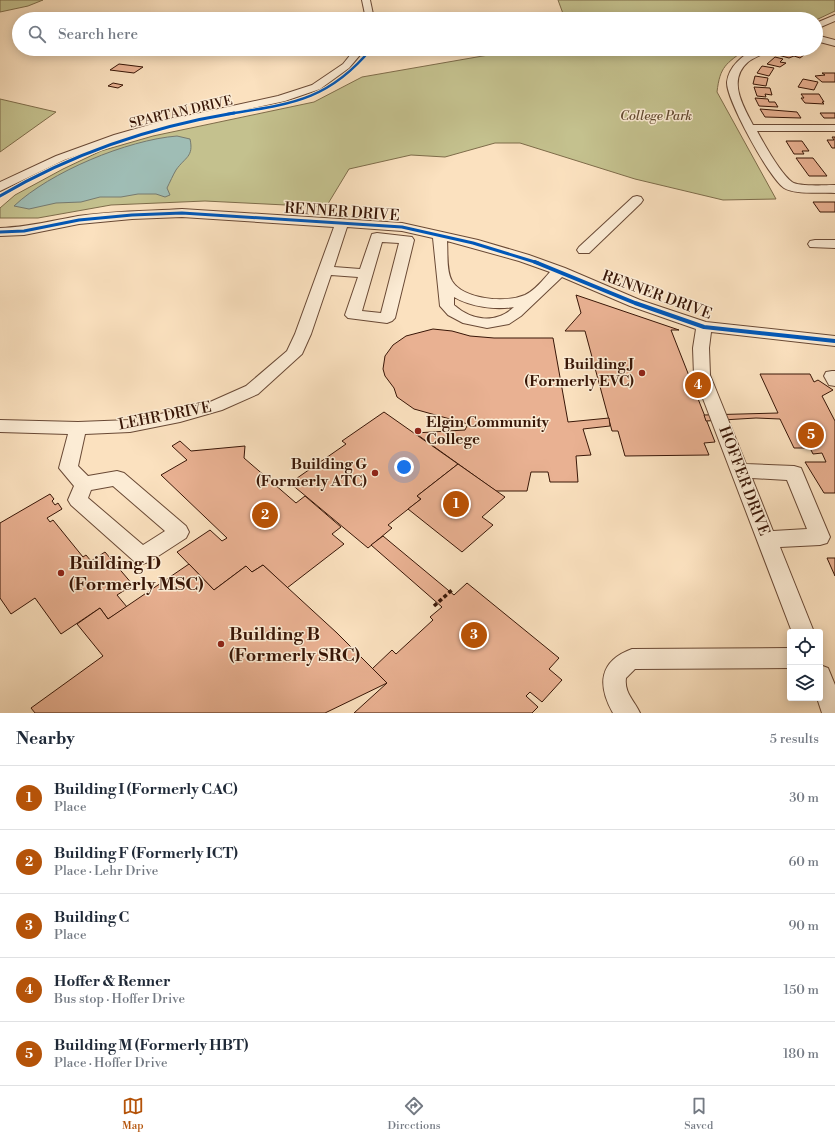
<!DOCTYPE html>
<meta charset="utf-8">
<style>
body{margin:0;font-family:"Libre Bodoni",serif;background:#f6f6f7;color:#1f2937}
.controls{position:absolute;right:12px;bottom:12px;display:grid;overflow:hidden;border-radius:4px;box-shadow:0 2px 10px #0003}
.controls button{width:36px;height:36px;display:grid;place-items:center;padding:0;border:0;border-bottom:1px solid #e0e1e3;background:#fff;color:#1f2937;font:20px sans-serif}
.you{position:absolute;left:404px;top:467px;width:14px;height:14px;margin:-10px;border:3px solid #fff;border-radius:50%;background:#1a73e8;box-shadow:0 0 0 6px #1a73e833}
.badge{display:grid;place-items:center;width:26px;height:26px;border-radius:50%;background:#b45309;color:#fff;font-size:13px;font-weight:700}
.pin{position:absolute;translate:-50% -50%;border:2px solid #fff;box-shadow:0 1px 4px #0006}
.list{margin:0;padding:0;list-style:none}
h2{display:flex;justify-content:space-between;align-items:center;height:52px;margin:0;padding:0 16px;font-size:17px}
h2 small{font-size:13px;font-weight:400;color:#747a83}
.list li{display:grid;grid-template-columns:26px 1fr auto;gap:12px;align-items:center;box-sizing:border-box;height:64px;padding:0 16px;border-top:1px solid #e0e1e3}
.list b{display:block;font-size:15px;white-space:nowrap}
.list p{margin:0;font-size:13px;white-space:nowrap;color:#747a83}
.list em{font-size:13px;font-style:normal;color:#747a83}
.icon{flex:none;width:22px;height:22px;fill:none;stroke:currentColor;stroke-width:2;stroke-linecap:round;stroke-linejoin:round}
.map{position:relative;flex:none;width:835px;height:713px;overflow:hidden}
.search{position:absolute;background:#fff;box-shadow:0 2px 10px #0003;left:12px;right:12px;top:12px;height:44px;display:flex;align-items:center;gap:10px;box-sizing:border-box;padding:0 14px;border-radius:22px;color:#747a83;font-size:15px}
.sheet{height:372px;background:#fff}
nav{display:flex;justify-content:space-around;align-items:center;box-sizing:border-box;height:56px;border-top:1px solid #e0e1e3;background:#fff;font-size:11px;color:#747a83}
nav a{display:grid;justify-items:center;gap:2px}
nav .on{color:#b45309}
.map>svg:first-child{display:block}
.green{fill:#c4c18e;stroke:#7e6c4a}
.water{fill:#9fbdb5;stroke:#767a6f}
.building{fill:#e9b192;stroke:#381607}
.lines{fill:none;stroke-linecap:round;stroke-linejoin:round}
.minor-casing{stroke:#694935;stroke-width:2}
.path{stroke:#381607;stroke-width:3.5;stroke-dasharray:4 2.5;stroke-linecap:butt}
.minor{fill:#fcecd5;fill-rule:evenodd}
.cycleway-far2-casing{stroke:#fcecd5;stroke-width:4}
.cycleway-far1-casing{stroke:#fcecd5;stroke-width:5}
.cycleway-casing{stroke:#fcecd5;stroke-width:6}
.cycleway-far2{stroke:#0057b8;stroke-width:2.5}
.cycleway-far1{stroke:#0057b8;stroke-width:3}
.cycleway{stroke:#0057b8;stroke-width:4}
.poi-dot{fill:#8f2418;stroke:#fcecd5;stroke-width:1.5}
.labels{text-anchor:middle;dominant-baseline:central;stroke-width:3;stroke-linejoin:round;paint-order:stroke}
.far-street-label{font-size:13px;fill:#381607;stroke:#fcecd5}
.far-park-label{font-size:13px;font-style:italic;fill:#624930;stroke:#fcecd5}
.street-label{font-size:15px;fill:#381607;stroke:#fcecd5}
.poi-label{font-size:15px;font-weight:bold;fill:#381607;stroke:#fcecd5;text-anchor:end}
.near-poi-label{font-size:18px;font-weight:bold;fill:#381607;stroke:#fcecd5;text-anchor:start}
</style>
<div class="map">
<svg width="835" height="713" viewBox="0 0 835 713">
<rect width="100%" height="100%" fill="#fbe1bf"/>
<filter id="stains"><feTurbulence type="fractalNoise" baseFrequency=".005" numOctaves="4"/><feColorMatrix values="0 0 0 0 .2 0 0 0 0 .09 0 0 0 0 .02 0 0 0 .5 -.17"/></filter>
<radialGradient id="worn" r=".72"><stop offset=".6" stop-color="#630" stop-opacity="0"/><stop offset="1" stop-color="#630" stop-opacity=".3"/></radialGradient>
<!-- green -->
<g class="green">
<polygon points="0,0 43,0 28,6 0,12"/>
<polygon points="558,0 835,0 835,11 816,20 565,19"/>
<polygon points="52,16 160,18 48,19"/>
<path d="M523,49H746C726,64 720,66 717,92L776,199L723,200L635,179L520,143H495L445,157L411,155L349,169L326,207L205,201L111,205L38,218H0V208L15,195L63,169L101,151L153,136L314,102L362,77Z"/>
<polygon points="0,99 56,112 0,152"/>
</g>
<!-- water -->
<path class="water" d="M177,136L190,139C194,157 185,157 176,170C173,175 170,182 167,188L170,195L165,197L156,194H138L121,197H100L81,202L56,203L29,209L14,206C50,172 127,140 177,136Z"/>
<!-- building -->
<g class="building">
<polygon points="789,50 800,53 799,54 804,55 800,58 794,56 789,58 778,55"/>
<polygon points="775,57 783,59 780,62 786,63 780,67 767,64"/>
<polygon points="119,64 143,67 134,73 110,70"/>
<polygon points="762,66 774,68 769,76 757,73"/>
<polygon points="822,73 835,73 835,82 822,82 815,76 825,75"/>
<polygon points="755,76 768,78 766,86 753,84"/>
<polygon points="803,79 818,82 814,90 798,87"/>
<polygon points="113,83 123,85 118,88 108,86"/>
<polygon points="754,87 770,88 772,95 765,94 766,97 757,96"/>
<polygon points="801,94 819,94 824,102 822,102 824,104 805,103 801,98 804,98"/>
<polygon points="755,98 768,99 769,102 775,102 778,107 759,106"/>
<polygon points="760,109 797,112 801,118 765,117"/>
<polygon points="820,113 835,113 835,118 824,118"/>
<polygon points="832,137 835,137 835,148 832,148 827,140 834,140"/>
<polygon points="786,141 802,141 809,151 802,151 804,154 794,154"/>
<polygon points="796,158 813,158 827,176 809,176"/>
<polygon points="813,202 835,202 835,212 820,212"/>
<polygon points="576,295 679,330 671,330 715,442 704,443 709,455 625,456 618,431 612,431 585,331 565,331 581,313"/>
<polygon points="433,329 452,331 470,336 494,338 553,338 568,422 609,418 610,426 583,429 591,455 576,456 578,482 550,482 548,472 531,472 527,491 496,491 415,433 465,430 468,424 414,409 397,397 394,388 385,376 383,369 385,356 393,345 406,336"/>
<polygon points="760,374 810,374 814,382 818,380 833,390 822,396 835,421 835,493 824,493 805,462 826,462 822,453 813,454 810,448 794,448 780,419 756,418 706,421 704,415 778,413"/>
<polygon points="384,412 458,464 417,496 421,499 388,525 392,528 368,548 290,483 346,444 342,441"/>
<polygon points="180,441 191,451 245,446 244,458 296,503 305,496 341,527 332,534 344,544 287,588 263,565 252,572 246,566 214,590 177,552 210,530 222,541 227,538 161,475 187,460 172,446"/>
<polygon points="458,464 505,497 482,517 493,525 462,552 408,509 421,499 417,496"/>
<polygon points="50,494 54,499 52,501 55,505 58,503 62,509 47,518 50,522 53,520 83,557 86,555 91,561 105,552 133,585 117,595 127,607 108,619 100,608 61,634 35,598 11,614 0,598 0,523"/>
<polygon points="383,536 454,595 467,583 559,658 549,669 562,680 542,702 530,692 526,696 538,707 532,713 354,713 387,683 372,669 392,650 396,654 433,620 430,617 442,607 371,545"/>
<polygon points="827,558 835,558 835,576"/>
<polygon points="189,564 214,590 246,566 252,572 263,565 337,633 387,683 325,713 35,713 31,708 103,656 77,624 100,608 108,619"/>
</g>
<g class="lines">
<defs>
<g id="minor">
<polygon points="362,0 370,0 374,19 366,19"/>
<polygon points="835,15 835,21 816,29 816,23"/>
<polygon points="816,35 835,40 835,46 816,41"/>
<polygon points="355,49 365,49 349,68 320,89 285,101 165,127 122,139 64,160 0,191 0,182 56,156 114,135 163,121 278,96 312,85 343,64"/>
<path d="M756,49H769C763,55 754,57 748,62C727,80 743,106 753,125H835V131H757C764,144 781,174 792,182C799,187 826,185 835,185V193C822,192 795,195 784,188C769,178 726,99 727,82C729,66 743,55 756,49Z"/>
<polygon points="637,196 641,197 643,200 641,203 589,253 579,253 577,250 579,247 633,197"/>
<path d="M182,209L402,223L478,240L529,255L565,268L640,300L706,322L835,336V346L711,332L709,348L710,375L746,464L794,466L801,468L830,537L827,543L820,545L780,547L814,632H792L694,375L693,348L696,329L630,306L562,277L521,316L509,324L487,328L463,323L448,315L440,306L433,238L402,231L347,227L334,267L360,269L372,234L377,233L412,237L414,240L395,318L392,321L387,323L348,318L345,315L358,277L331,275L311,334L302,354L258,394L222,410L180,422L130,432L85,434L78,466L88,476L117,471L124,473L186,526L189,532L186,538L149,562L142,564L135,562L71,505L68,500L74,486L59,468L68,434L0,432V420L78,422L130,420L180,410L210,402L246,386L287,351L295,334L334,227L182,217L132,219L79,224L24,235L0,236V228C28,227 51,221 78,216C112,211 148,211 182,209ZM447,241L519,261L550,272C543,280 535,290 525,295C506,303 464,300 452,281C446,271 448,253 447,241ZM382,242L399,243L381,313L362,311ZM454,297C471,307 495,310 514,307C496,324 472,321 454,305ZM752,478L787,480L807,529L773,531ZM113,486L165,531L143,545L88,498L91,490Z"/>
<polygon points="815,240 835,240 835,248 810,247 808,244 810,241"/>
<polygon points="832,371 835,371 835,386 829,385 824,376 826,372"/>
<path d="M790,648V668L635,669L626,678C624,693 634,700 640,713H613C597,685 599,661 632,649Z"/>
<polygon points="820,665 828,668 835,685 835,713 822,713 817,698 820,698"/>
</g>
</defs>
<!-- minor casing -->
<use href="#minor" class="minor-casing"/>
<!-- path -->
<polyline class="path" points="434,606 452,590"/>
<!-- minor -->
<use href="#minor" class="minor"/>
<defs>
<path id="cycleway-far2" d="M228,114C290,104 328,101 371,49"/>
<g id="cycleway-far1">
<path d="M0,196C73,153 150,127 234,113"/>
<polyline points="0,232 24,231 79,220 132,215 182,213 402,227 473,243 538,263"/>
</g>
<polyline id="cycleway" points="535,262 635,303 704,327 835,341"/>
</defs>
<!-- cycleway-far2 casing -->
<use href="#cycleway-far2" class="cycleway-far2-casing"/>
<!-- cycleway-far1 casing -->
<use href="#cycleway-far1" class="cycleway-far1-casing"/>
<!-- cycleway casing -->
<use href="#cycleway" class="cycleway-casing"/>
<!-- cycleway-far2 -->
<use href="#cycleway-far2" class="cycleway-far2"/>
<!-- cycleway-far1 -->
<use href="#cycleway-far1" class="cycleway-far1"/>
<!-- cycleway -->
<use href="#cycleway" class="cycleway"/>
</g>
<!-- markers -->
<g class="poi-dot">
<circle cx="642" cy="373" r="4"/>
<circle cx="418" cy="431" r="4"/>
<circle cx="375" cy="473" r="4"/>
<circle cx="61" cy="573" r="4"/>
<circle cx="221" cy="644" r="4"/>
</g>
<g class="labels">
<!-- far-street labels -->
<g class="far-street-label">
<text transform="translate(181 112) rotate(-13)">SPARTAN DRIVE</text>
</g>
<!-- far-park labels -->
<g class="far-park-label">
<text x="656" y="116">College Park</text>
</g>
<!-- street labels -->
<g class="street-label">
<text transform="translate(342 212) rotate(4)">RENNER DRIVE</text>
<text transform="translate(657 295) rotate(20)">RENNER DRIVE</text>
<text transform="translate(165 416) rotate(-11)">LEHR DRIVE</text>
<text transform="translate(744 481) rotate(69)">HOFFER DRIVE</text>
</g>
<!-- poi labels -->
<g class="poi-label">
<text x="634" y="364">Building J<tspan x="634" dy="17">(Formerly EVC)</tspan></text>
<text x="426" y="422" text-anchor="start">Elgin Community<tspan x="426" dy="17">College</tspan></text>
<text x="367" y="464">Building G<tspan x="367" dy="17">(Formerly ATC)</tspan></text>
</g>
<!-- near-poi labels -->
<g class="near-poi-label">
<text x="69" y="563">Building D<tspan x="69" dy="21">(Formerly MSC)</tspan></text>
<text x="229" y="634">Building B<tspan x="229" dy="21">(Formerly SRC)</tspan></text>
</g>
</g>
<rect width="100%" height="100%" filter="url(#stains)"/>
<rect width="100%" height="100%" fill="url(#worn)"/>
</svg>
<div class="controls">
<button><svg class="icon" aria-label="locate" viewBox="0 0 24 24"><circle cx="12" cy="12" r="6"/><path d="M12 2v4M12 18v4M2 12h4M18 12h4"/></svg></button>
<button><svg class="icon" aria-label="layers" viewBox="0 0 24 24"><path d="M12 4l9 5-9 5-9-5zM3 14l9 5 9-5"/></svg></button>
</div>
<div class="you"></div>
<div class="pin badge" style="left:456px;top:504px">1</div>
<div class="pin badge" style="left:265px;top:515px">2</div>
<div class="pin badge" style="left:474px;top:635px">3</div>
<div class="pin badge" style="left:698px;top:385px">4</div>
<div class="pin badge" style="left:811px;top:435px">5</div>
<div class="search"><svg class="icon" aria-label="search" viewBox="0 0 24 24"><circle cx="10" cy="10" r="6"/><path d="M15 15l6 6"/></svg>Search here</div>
</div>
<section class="sheet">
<h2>Nearby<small>5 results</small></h2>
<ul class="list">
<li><span class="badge">1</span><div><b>Building I (Formerly CAC)</b><p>Place</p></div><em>30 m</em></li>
<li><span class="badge">2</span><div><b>Building F (Formerly ICT)</b><p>Place · Lehr Drive</p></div><em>60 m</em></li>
<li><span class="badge">3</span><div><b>Building C</b><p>Place</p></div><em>90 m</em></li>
<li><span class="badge">4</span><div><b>Hoffer &amp; Renner</b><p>Bus stop · Hoffer Drive</p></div><em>150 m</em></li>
<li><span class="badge">5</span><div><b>Building M (Formerly HBT)</b><p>Place · Hoffer Drive</p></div><em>180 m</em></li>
</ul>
</section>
<nav>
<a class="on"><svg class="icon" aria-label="map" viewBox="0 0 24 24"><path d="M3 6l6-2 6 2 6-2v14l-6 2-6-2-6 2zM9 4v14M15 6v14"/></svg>Map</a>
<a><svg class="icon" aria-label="directions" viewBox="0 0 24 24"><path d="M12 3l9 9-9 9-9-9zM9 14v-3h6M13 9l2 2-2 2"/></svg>Directions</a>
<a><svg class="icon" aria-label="saved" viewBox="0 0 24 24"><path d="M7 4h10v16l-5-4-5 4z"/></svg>Saved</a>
</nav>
